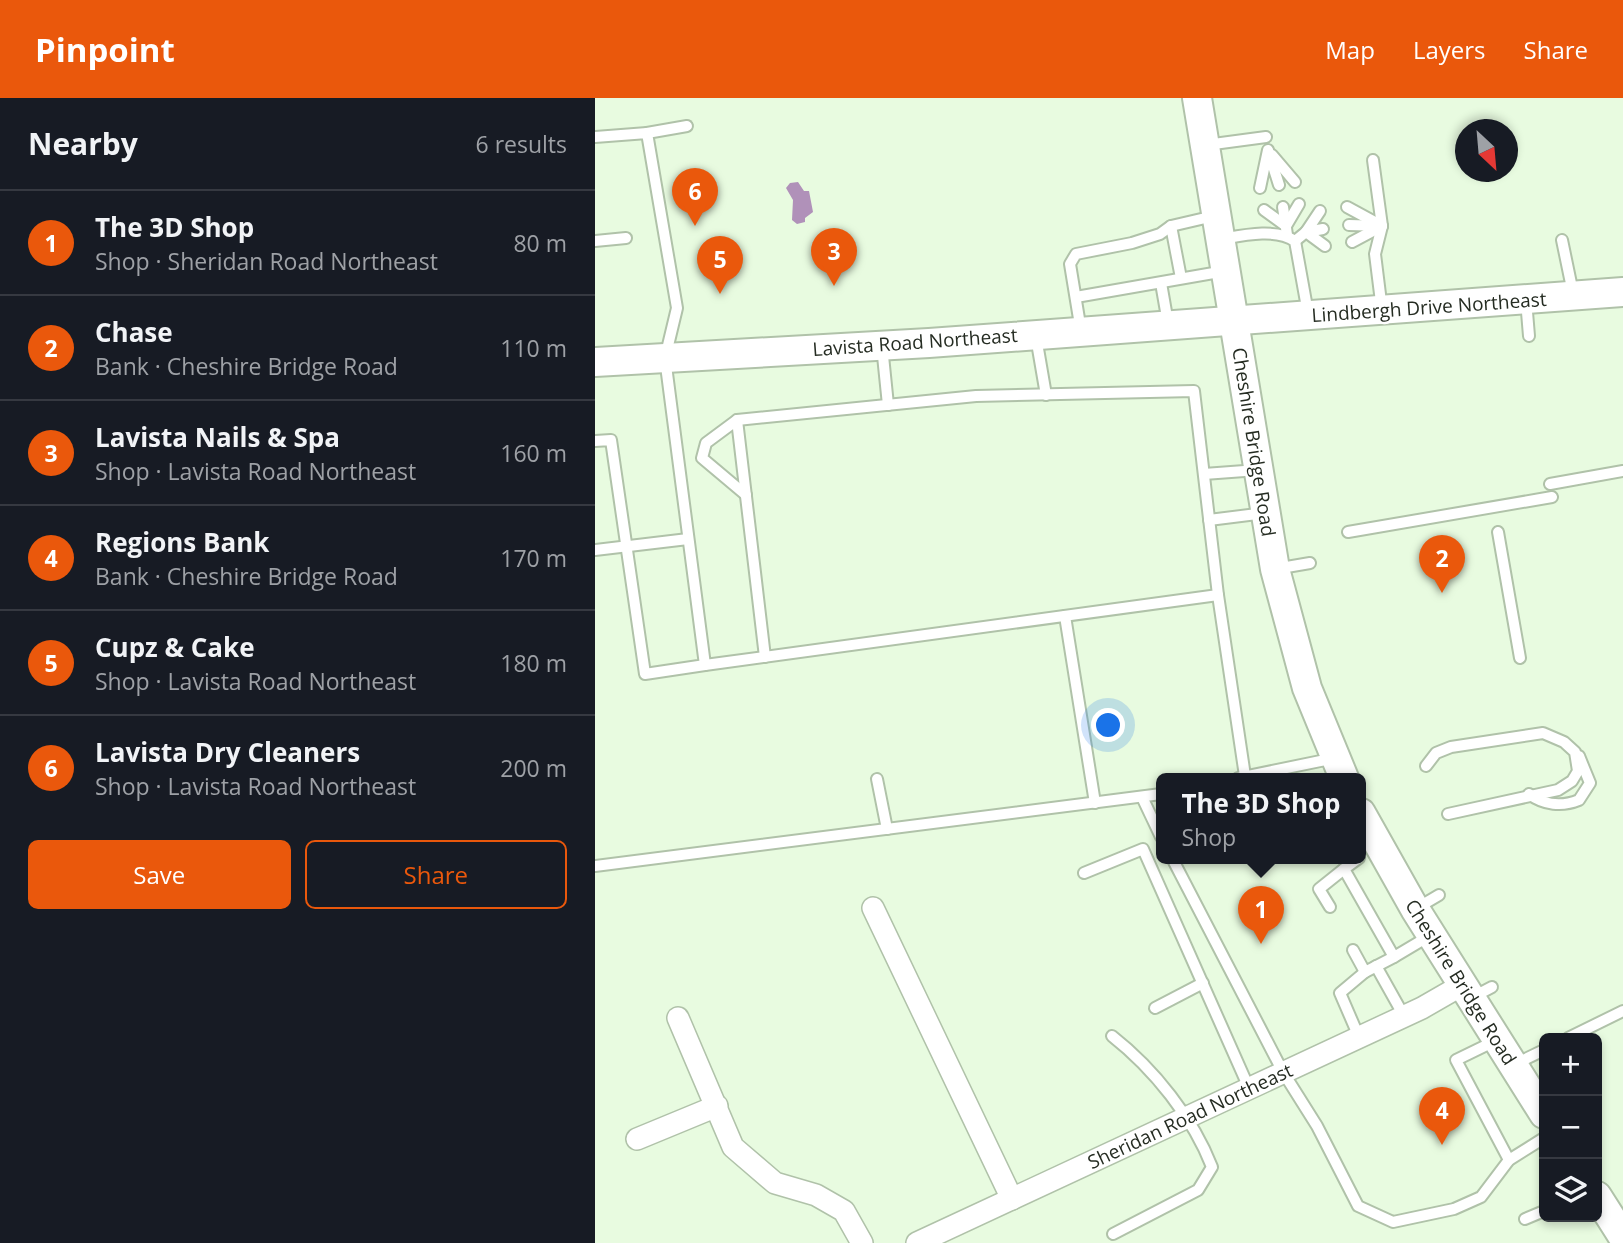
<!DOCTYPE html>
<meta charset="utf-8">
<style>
body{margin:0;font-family:"Open Sans",sans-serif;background:#242831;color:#f1f3f6}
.controls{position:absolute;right:21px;bottom:21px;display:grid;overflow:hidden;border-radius:10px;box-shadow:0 4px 10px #0003}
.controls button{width:63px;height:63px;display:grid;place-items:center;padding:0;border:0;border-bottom:2px solid #363941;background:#171b24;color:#f1f3f6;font:35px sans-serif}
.compass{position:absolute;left:860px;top:21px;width:63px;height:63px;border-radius:50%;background:#171b24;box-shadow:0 4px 10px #0003;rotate:154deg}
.you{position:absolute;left:514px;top:628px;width:24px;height:24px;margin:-18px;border:5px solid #fff;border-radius:50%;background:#1a73e8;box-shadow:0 0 0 10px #1a73e833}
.badge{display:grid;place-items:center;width:46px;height:46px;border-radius:50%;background:#ea580c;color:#fff;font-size:23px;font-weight:700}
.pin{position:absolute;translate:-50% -58px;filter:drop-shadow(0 2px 4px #0008)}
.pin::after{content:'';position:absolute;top:37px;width:24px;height:21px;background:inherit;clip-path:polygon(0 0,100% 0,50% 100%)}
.popup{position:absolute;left:561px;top:675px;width:210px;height:91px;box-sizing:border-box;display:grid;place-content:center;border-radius:10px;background:#171b24;filter:drop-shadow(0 2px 5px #0005);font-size:23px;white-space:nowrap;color:#9ea1a6}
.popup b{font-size:26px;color:#f1f3f6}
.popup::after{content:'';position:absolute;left:50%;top:100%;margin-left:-14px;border:14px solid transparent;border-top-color:#171b24}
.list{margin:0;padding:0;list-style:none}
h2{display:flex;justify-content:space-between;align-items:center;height:91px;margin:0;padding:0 28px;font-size:30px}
h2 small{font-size:23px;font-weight:400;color:#9ea1a6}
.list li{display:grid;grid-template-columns:46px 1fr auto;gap:21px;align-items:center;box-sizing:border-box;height:105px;padding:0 28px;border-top:2px solid #363941}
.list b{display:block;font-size:26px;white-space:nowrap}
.list p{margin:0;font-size:23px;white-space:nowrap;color:#9ea1a6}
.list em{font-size:23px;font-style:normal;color:#9ea1a6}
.actions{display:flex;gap:14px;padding:21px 28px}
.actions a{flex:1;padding:16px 0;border:2px solid #ea580c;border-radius:10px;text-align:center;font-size:24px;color:#ea580c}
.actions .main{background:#ea580c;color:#fff}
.icon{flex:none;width:38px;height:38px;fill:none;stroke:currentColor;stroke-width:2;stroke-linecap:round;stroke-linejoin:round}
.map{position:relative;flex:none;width:1028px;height:1145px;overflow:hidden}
header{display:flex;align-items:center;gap:42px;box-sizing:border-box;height:98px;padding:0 35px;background:#ea580c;color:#fff}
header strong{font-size:33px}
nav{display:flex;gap:38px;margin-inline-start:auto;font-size:24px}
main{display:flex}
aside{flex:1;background:#171b24}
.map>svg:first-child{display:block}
.water{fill:#b091b9}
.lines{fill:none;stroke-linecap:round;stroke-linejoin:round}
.service-casing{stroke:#b0c2a9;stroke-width:14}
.minor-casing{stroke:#b0c2a9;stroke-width:24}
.secondary-casing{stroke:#b0c2a9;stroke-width:32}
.service{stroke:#fff;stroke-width:10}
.minor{stroke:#fff;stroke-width:21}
.secondary{stroke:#fff;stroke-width:28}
.labels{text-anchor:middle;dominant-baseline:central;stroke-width:5;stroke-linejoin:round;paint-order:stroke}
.street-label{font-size:19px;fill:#252c22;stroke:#fff}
</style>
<header>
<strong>Pinpoint</strong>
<nav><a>Map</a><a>Layers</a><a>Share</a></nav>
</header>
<main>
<aside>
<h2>Nearby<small>6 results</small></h2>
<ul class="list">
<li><span class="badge">1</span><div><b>The 3D Shop</b><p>Shop · Sheridan Road Northeast</p></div><em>80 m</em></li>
<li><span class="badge">2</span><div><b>Chase</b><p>Bank · Cheshire Bridge Road</p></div><em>110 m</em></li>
<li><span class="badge">3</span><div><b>Lavista Nails &amp; Spa</b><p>Shop · Lavista Road Northeast</p></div><em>160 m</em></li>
<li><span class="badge">4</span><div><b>Regions Bank</b><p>Bank · Cheshire Bridge Road</p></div><em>170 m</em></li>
<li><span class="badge">5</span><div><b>Cupz &amp; Cake</b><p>Shop · Lavista Road Northeast</p></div><em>180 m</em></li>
<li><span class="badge">6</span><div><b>Lavista Dry Cleaners</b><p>Shop · Lavista Road Northeast</p></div><em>200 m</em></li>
</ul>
<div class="actions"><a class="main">Save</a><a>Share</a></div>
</aside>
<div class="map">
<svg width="1028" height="1145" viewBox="0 0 1028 1145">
<rect width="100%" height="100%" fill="#e8fbe0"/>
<!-- water -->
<polygon class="water" points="203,84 209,93 214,93 218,114 210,120 210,124 202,126 197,122 198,102 191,90 195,85"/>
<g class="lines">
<defs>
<g id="service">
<polyline points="52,35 92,28"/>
<polyline points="0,39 52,35 82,210 70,260 110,567 50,576 16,342 0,343"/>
<polyline points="611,47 671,39"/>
<polyline points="677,57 700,84"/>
<polyline points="665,90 673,52 684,87"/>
<polyline points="688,109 692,137"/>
<polyline points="752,109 787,128 757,144"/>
<polyline points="669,112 691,128"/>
<polyline points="754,127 787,128 778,62"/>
<polyline points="576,128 586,180"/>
<polyline points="691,128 704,106"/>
<polyline points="787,128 780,156 787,212"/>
<polyline points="711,134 730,148"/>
<polyline points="711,134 728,131"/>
<path d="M627,141C649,137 681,130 700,143L713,215"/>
<polyline points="967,142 978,195"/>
<polyline points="0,143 31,140"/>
<polyline points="700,143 711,134 725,113"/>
<polyline points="566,185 573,225"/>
<polyline points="481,199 630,173"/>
<polyline points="931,202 934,238"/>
<polyline points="486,233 475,166 481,156 537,145 565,136 576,128 619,118"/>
<polyline points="441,239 451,297"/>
<polyline points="287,248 293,307"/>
<polyline points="142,322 170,559"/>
<polyline points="609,376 663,372"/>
<polyline points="955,386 1028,373"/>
<polyline points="614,422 670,415"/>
<polyline points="753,434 957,399"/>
<polyline points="903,434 925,560"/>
<polyline points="0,452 93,441"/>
<polyline points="680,471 715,465"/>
<polyline points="623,497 650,678"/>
<polyline points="470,518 500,705"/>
<polyline points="110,567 623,497 599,293 381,298 142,322 111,345 107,360 151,397"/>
<polyline points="831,668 841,655 856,649 948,635 969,644 980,654 983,673 977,683 963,692 853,716"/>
<polyline points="643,680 740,660"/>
<polyline points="282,681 292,731"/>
<path d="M934,696C949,707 967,709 984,702L995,685L984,658"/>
<polyline points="547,699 566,739"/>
<polyline points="577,760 688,974 722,1028 763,1108 798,1124 859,1111 886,1099 914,1062 949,1040"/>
<polyline points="0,768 566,696"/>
<polyline points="489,775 548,751 654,990"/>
<polyline points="735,809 724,791 749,771"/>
<polyline points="822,810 844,797"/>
<polyline points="758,852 770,874"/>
<polyline points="799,859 836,837"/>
<polyline points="781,868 809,918"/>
<polyline points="878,899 897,889"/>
<polyline points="560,910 608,885"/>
<path d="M517,938C559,971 598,1020 617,1069L603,1092L518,1136"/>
<polyline points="764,939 745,895 770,874 799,859 749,771 764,760"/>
<polyline points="973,940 1028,913"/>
<polyline points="900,943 861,962 914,1062"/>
<polyline points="920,966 949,952"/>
<polyline points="930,1121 949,1113"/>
</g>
<g id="minor">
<polyline points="278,810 417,1101"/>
<polyline points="83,920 138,1049 180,1085 221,1097 249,1113 267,1145"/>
<polyline points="42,1041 122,1008"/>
<polyline points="322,1145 827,910 867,887"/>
</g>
<g id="secondary">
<polyline points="602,0 680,471 712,590 749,680"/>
<polyline points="0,264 334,245 1028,194"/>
<polyline points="766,715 820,811 949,1016"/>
<polyline points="1002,1098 1028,1139"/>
</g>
</defs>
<!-- service casing -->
<use href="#service" class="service-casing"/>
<!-- minor casing -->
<use href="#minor" class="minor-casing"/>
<!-- secondary casing -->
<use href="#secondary" class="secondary-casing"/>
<!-- service -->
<use href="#service" class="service"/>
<!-- minor -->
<use href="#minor" class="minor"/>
<!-- secondary -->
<use href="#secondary" class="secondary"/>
</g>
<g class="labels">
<!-- street labels -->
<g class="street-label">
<text transform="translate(834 209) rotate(-4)">Lindbergh Drive Northeast</text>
<text transform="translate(320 244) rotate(-4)">Lavista Road Northeast</text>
<text transform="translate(659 344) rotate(81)">Cheshire Bridge Road</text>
<text transform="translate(866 884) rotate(58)">Cheshire Bridge Road</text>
<text transform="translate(595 1018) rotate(-25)">Sheridan Road Northeast</text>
</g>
</g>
</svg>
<div class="controls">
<button>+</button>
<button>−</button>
<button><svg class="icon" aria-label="layers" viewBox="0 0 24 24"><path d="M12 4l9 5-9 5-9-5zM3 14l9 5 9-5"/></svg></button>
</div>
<svg class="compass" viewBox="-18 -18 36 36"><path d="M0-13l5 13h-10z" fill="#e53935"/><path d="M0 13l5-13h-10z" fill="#9ea1a6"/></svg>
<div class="you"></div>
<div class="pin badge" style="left:666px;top:846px">1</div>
<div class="popup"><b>The 3D Shop</b>Shop</div>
<div class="pin badge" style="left:847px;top:495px">2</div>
<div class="pin badge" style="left:239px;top:188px">3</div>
<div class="pin badge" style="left:847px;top:1047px">4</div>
<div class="pin badge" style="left:125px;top:196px">5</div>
<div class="pin badge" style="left:100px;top:128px">6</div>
</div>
</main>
